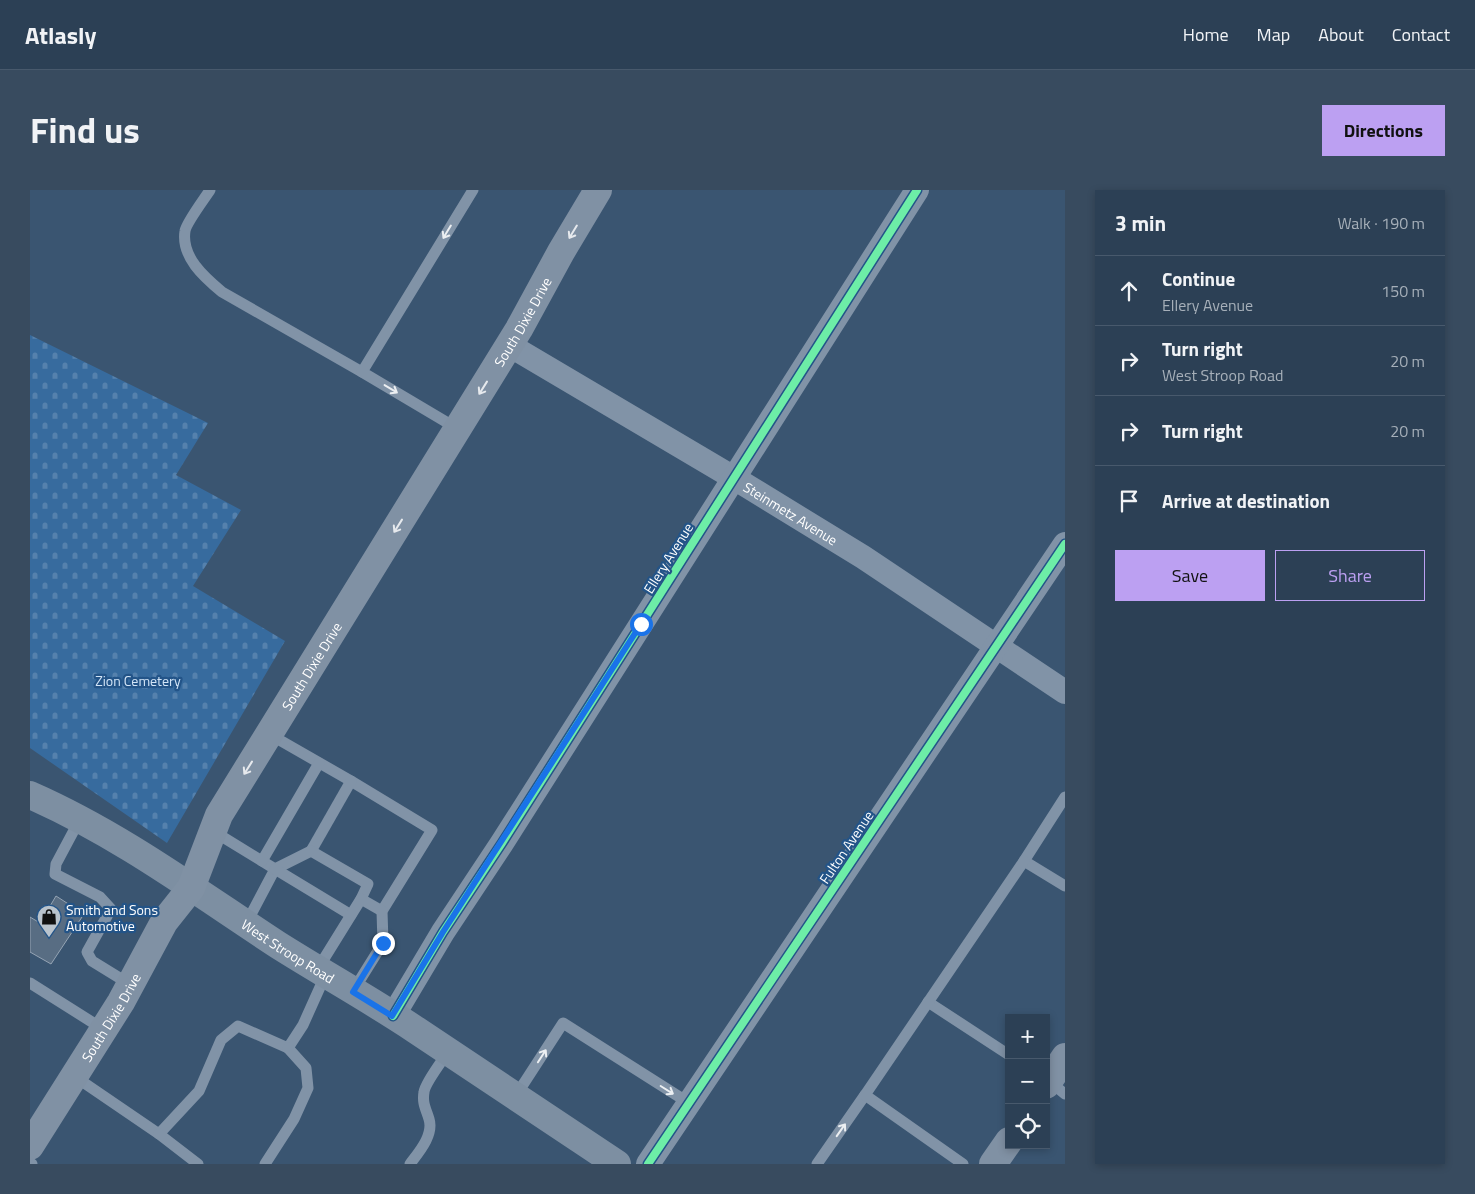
<!DOCTYPE html>
<meta charset="utf-8">
<style>
body{margin:0;font-family:"Titillium Web",sans-serif;background:#384b5f;color:#f1f3f6}
.controls{position:absolute;right:15px;bottom:15px;display:grid;overflow:hidden;border-radius:0px;box-shadow:0 2px 8px #0003}
.controls button{width:45px;height:45px;display:grid;place-items:center;padding:0;border:0;border-bottom:1px solid #48596c;background:#2c4055;color:#f1f3f6;font:25px sans-serif}
.stop{position:absolute;width:15px;height:15px;margin:-11px;border:4px solid #1a73e8;border-radius:50%;background:#fff}
.stop.end{background:#1a73e8;border-color:#fff;box-shadow:0 1px 5px #0008}
.list{margin:0;padding:0;list-style:none}
h2{display:flex;justify-content:space-between;align-items:center;height:65px;margin:0;padding:0 20px;font-size:21px}
h2 small{font-size:16px;font-weight:400;color:#a6afb9}
.list li{display:grid;grid-template-columns:32px 1fr auto;gap:15px;align-items:center;box-sizing:border-box;height:70px;padding:0 20px;border-top:1px solid #48596c}
.list b{display:block;font-size:19px;white-space:nowrap}
.list p{margin:0;font-size:16px;white-space:nowrap;color:#a6afb9}
.list em{font-size:16px;font-style:normal;color:#a6afb9}
.actions{display:flex;gap:10px;padding:15px 20px}
.actions a{flex:1;padding:11px 0;border:1px solid #bca0f2;border-radius:0px;text-align:center;font-size:18px;color:#bca0f2}
.actions .main{background:#bca0f2;color:#111}
.icon{flex:none;width:28px;height:28px;fill:none;stroke:currentColor;stroke-width:2;stroke-linecap:round;stroke-linejoin:round}
.map{position:relative;flex:none;width:1035px;height:974px;overflow:hidden;border-radius:0px}
header{display:flex;align-items:center;gap:30px;box-sizing:border-box;height:70px;padding:0 25px;background:#2c4055;border-bottom:1px solid #48596c}
header strong{font-size:24px}
nav{display:flex;gap:28px;margin-inline-start:auto;font-size:18px}
.intro{display:flex;align-items:center;justify-content:space-between;box-sizing:border-box;height:120px;padding:0 30px}
h1{margin:0;font-size:35px}
.button{padding:12px 22px;border-radius:0px;background:#bca0f2;color:#111;font-size:18px;font-weight:700}
main{display:flex;gap:30px;padding:0 30px}
aside{flex:1;background:#2c4055;border-radius:0px;box-shadow:0 2px 8px #0003}
.map>svg:first-child{display:block}
.cemetery{fill:url(#cemetery-stones)}
.building{fill:#586d83;stroke:#95a4b4}
.lines{fill:none;stroke-linecap:round;stroke-linejoin:round}
.service{stroke:#8193a7;stroke-width:11}
.minor{stroke:#8193a7;stroke-width:24}
.secondary{stroke:#7d8fa2;stroke-width:28}
.primary{stroke:#8091a4;stroke-width:28}
.cycleway-casing{stroke:#235488;stroke-width:11}
.cycleway{stroke:#6deda7;stroke-width:8}
.oneway{stroke:#eceff2}
.oneway2{stroke:#e6e9ed}
.route{stroke:#1a73e8;stroke-width:6}
.labels{text-anchor:middle;dominant-baseline:central;stroke-width:4.5;stroke-linejoin:round;paint-order:stroke}
.street-label{font-size:14px;fill:#fff;stroke:#235488}
.park-label{font-size:14px;fill:#d3e5f7;stroke:#235488}
.poi-label{font-size:14px;fill:#fff;stroke:#235488;text-anchor:start}
</style>
<header>
<strong>Atlasly</strong>
<nav><a>Home</a><a>Map</a><a>About</a><a>Contact</a></nav>
</header>
<div class="intro"><h1>Find us</h1><a class="button">Directions</a></div>
<main>
<div class="map">
<svg width="1035" height="974" viewBox="0 0 1035 974">
<defs>
<pattern id="cemetery-stones" width="16" height="16" patternUnits="userSpaceOnUse" patternTransform="scale(1.25)"><rect width="16" height="16" fill="#376b9e"/><path d="M2 7V4a2 2 0 0 1 4 0v3zM10 15v-3a2 2 0 0 1 4 0v3z" fill="#5581ad"/></pattern>
</defs>
<rect width="100%" height="100%" fill="#3a5571"/>
<!-- cemetery -->
<polygon class="cemetery" points="0,145 178,233 146,285 211,320 163,396 255,451 137,653 0,558"/>
<!-- building -->
<polygon class="building" points="26,706 54,724 21,774 0,762 0,727 10,733"/>
<g class="lines">
<!-- service -->
<g class="service">
<path d="M180,0C175,8 156,33 155,41C151,67 174,87 192,102L332,182"/>
<polyline points="428,239 332,182 443,0"/>
<polyline points="239,544 321,591 402,640 352,721 353,753 323,801"/>
<polyline points="1035,607 994,671 1035,696"/>
<polyline points="50,629 26,674 25,684 70,707 81,719 57,762 62,771 101,795"/>
<polyline points="183,641 245,679 216,734"/>
<polyline points="281,661 321,591"/>
<polyline points="232,671 289,573"/>
<polyline points="245,679 281,661 338,694 331,709"/>
<polyline points="245,679 321,725"/>
<polyline points="287,780 331,709 352,721"/>
<polyline points="0,793 73,839"/>
<polyline points="898,812 979,865"/>
<polyline points="44,886 129,944 169,901 191,850 208,836 258,858 273,835 295,786"/>
<polyline points="1018,890 1035,904"/>
<polyline points="485,907 533,833 659,913"/>
<polyline points="129,944 168,974"/>
<polyline points="0,973 2,974"/>
<polyline points="235,974 264,929 278,898 276,878 258,858"/>
<path d="M380,974C389,962 404,945 399,929C396,919 392,913 394,902C395,893 412,871 418,862"/>
<polyline points="787,974 835,905"/>
<polyline points="933,974 835,905 994,671"/>
</g>
<!-- minor -->
<g class="minor">
<path id="s1" d="M479,155L704,288L833,367L1035,502"/>
<polyline points="363,826 413,742 472,653 887,0"/>
<polyline points="618,974 1035,354"/>
</g>
<!-- secondary -->
<path class="secondary" id="s2" d="M0,605C89,644 167,702 248,755C294,784 341,810 386,840C453,885 520,930 587,974"/>
<!-- primary -->
<g class="primary">
<polyline points="1016,895 1035,867"/>
<path id="s3" d="M0,956L91,812L134,732L161,698L189,625L489,139L531,62L568,0"/>
<polyline points="963,974 979,951"/>
</g>
<defs>
<g id="cycleway">
<polyline points="363,826 413,742 472,653 887,0"/>
<polyline points="618,974 1035,354"/>
</g>
</defs>
<!-- cycleway casing -->
<use href="#cycleway" class="cycleway-casing"/>
<!-- cycleway -->
<use href="#cycleway" class="cycleway"/>
</g>
<!-- one-way arrows -->
<defs><path id="oneway-shaft" d="M-6 0H5M1.5-3L5.5 0L1.5 3" fill="none" stroke-width="1.6" stroke-linecap="round" stroke-linejoin="round" transform="scale(1.25)"/></defs>
<g class="oneway">
<use href="#oneway-shaft" transform="translate(417 42) rotate(121)"/>
<use href="#oneway-shaft" transform="translate(361 199) rotate(31)"/>
<use href="#oneway-shaft" transform="translate(512 866) rotate(-57)"/>
<use href="#oneway-shaft" transform="translate(637 900) rotate(32)"/>
<use href="#oneway-shaft" transform="translate(811 940) rotate(-55)"/>
</g>
<g class="oneway2">
<use href="#oneway-shaft" transform="translate(543 42) rotate(121)"/>
<use href="#oneway-shaft" transform="translate(453 198) rotate(122)"/>
<use href="#oneway-shaft" transform="translate(368 336) rotate(122)"/>
<use href="#oneway-shaft" transform="translate(218 578) rotate(122)"/>
</g>
<g class="lines">
<!-- route -->
<polyline class="route" points="353,753 323,802 362,826 413,742 611,434"/>
</g>
<!-- icons -->
<defs>
<symbol id="shop-pin" viewBox="-11 -11 22 30"><path d="M0 17L-7.5 6A9.5 9.5 0 1 1 7.5 6Z" fill="#bac4cd" stroke="#235488"/><path d="M-5-2.5h2.3a2.7 3.5 0 0 1 5.4 0H5L5.5 6h-11ZM-1.5-2.5h3a1.5 2.3 0 0 0-3 0Z" fill="#111"/></symbol>
</defs>
<g fill-rule="evenodd">
<use href="#shop-pin" x="5" y="713" width="28" height="38"/>
</g>
<g class="labels">
<!-- street labels -->
<g class="street-label">
<text stroke="none"><textPath href="#s3" startOffset="962">South Dixie Drive</textPath></text>
<text stroke="none"><textPath href="#s1" startOffset="328">Steinmetz Avenue</textPath></text>
<text transform="translate(638 368) rotate(-58)">Ellery Avenue</text>
<text stroke="none"><textPath href="#s3" startOffset="558">South Dixie Drive</textPath></text>
<text transform="translate(816 657) rotate(-56)">Fulton Avenue</text>
<text stroke="none"><textPath href="#s2" startOffset="302">West Stroop Road</textPath></text>
<text stroke="none"><textPath href="#s3" startOffset="152">South Dixie Drive</textPath></text>
</g>
<!-- park labels -->
<g class="park-label">
<text x="108" y="490">Zion Cemetery</text>
</g>
<!-- poi labels -->
<g class="poi-label">
<text x="36" y="719">Smith and Sons<tspan x="36" dy="16">Automotive</tspan></text>
</g>
</g>
</svg>
<div class="controls">
<button>+</button>
<button>−</button>
<button><svg class="icon" aria-label="locate" viewBox="0 0 24 24"><circle cx="12" cy="12" r="6"/><path d="M12 2v4M12 18v4M2 12h4M18 12h4"/></svg></button>
</div>
<div class="stop" style="left:611px;top:434px"></div>
<div class="stop end" style="left:353px;top:753px"></div>
</div>
<aside>
<h2>3 min<small>Walk · 190 m</small></h2>
<ul class="list">
<li><svg class="icon" aria-label="ahead" viewBox="0 0 24 24"><path d="M12 20V5M6 11l6-6 6 6"/></svg><div><b>Continue</b><p>Ellery Avenue</p></div><em>150 m</em></li>
<li><svg class="icon" aria-label="right" viewBox="0 0 24 24"><path d="M7 20v-9h11M14 6l5 5-5 5"/></svg><div><b>Turn right</b><p>West Stroop Road</p></div><em>20 m</em></li>
<li><svg class="icon" aria-label="right" viewBox="0 0 24 24"><path d="M7 20v-9h11M14 6l5 5-5 5"/></svg><div><b>Turn right</b></div><em>20 m</em></li>
<li><svg class="icon" aria-label="arrive" viewBox="0 0 24 24"><path d="M6 21V4h12l-3 4 3 4H6"/></svg><div><b>Arrive at destination</b></div></li>
</ul>
<div class="actions"><a class="main">Save</a><a>Share</a></div>
</aside>
</main>
